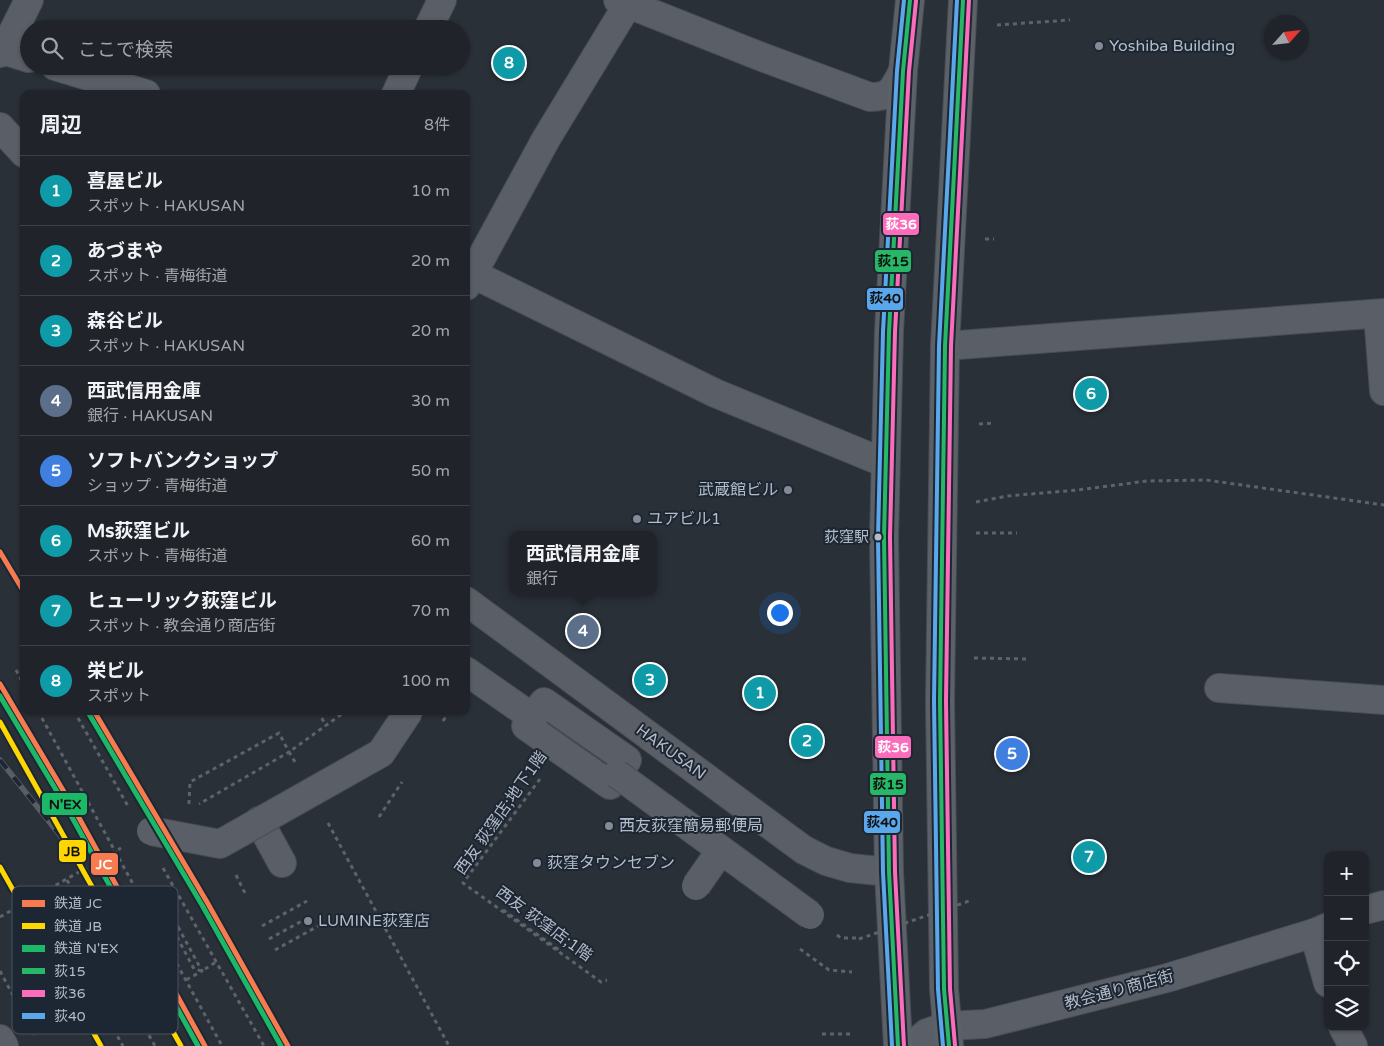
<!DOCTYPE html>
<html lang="ja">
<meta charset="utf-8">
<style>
body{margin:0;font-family:"Varela Round","Noto Sans JP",sans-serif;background:#282c32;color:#f1f3f6}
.controls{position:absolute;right:15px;bottom:15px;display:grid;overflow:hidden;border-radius:10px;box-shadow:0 1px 4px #0004}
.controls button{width:45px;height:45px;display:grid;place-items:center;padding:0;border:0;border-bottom:1px solid #3d4147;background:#20242a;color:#f1f3f6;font:25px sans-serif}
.compass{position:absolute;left:1264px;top:15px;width:45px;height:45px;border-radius:50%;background:#20242a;box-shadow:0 1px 4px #0004;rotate:63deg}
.you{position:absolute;left:779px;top:612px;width:18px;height:18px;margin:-12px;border:4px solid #fff;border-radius:50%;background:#1a73e8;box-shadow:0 0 0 8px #1a73e833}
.badge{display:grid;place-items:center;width:32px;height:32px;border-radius:50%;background:#848b96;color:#fff;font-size:16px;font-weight:700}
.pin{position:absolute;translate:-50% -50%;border:2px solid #fff;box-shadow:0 1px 5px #0006}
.popup{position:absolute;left:509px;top:531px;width:148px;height:65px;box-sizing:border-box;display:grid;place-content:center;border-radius:10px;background:#20242a;filter:drop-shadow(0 1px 4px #0005);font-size:16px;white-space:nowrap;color:#a2a4a8}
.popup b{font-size:19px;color:#f1f3f6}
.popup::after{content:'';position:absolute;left:50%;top:100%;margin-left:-10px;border:10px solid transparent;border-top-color:#20242a}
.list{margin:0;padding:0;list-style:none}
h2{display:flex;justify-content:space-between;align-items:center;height:65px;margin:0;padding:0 20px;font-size:21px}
h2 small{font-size:16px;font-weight:400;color:#a2a4a8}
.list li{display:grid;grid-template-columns:32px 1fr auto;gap:15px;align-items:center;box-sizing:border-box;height:70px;padding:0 20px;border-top:1px solid #3d4147}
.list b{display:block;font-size:19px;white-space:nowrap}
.list p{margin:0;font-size:16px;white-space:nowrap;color:#a2a4a8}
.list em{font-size:16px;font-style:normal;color:#a2a4a8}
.icon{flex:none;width:28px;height:28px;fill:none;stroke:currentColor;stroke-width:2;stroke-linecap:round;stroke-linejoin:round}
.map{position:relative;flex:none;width:1384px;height:1046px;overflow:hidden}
.search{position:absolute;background:#20242a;box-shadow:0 1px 4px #0004;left:20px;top:20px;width:450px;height:55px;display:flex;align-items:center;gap:12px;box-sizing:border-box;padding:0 18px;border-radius:28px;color:#a2a4a8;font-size:19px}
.panel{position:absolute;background:#20242a;box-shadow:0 1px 4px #0004;left:20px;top:90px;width:450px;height:625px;border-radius:10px}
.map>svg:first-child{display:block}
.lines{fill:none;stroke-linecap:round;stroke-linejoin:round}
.minor-casing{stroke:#484c53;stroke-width:30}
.major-casing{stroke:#484c55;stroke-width:30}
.path{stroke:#5d636a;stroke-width:3;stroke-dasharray:4 4;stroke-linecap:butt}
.minor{stroke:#5a5e66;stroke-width:28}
.major{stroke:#5c6168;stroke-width:28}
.rail-casing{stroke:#595d64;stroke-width:5.5}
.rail{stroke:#1d2633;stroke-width:4;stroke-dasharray:11;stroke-linecap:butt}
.minor-bridge-casing{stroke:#484c53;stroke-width:30;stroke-linecap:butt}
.path-bridge{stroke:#5d636a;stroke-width:3;stroke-dasharray:4 4;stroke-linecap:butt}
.minor-bridge{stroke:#5a5e66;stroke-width:28}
.bus-1-casing{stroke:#1d2633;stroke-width:8}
.bus-2-casing{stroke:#1d2633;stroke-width:8}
.bus-3-casing{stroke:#1d2633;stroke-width:8}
.bus-1{stroke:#26b867;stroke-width:4}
.bus-2{stroke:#fb6dba;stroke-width:4}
.bus-3{stroke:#5aa8eb;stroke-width:4}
.rail-1-casing{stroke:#1d2633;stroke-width:9}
.rail-2-casing{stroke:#1d2633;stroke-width:9}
.rail-3-casing{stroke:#1d2633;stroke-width:9}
.rail-1{stroke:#f87b50;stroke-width:5}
.rail-2{stroke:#ffd700;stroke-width:5}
.rail-3{stroke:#1ab867;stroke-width:5}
.poi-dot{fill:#848b96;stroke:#1d2633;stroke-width:2}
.bus-dot{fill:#b4bcc9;stroke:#1d2633;stroke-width:2}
.labels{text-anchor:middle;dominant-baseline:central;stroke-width:4;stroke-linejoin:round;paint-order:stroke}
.bus-label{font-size:15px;fill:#b4bcc9;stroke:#1d2633;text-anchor:end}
.poi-label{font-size:16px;fill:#b4bcc9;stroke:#1d2633;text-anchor:start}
.street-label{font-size:16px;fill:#b4bcc9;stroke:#1d2633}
.key{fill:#1d2633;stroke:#4a5360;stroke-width:1}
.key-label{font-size:14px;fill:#b4bcc9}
.line-badge{stroke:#1d2633;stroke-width:2}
.badge-label{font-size:14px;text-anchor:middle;font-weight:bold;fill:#fff}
.pale-badge-label{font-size:14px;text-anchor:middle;font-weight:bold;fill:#111}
</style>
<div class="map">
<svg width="1384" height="1046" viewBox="0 0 1384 1046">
<rect width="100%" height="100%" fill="#2a3038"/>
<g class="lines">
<defs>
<g id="minor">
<path d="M618,0L762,57L870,97C892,97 893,89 903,71"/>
<polyline points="428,29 442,0"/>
<polyline points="2,50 29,58"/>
<polyline points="0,53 9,40 29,0"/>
<polyline points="55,66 146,94"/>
<polyline points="396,94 409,66"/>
<polyline points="0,127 24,153"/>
<polyline points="473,274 715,393 885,463"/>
<polyline points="466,286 546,139 628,4"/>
<polyline points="1378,314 1384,391"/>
<polyline points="945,346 1384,313"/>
<polyline points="466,601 804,850 826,861 850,868 889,872"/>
<polyline points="466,671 532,717"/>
<polyline points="1219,688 1384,700"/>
<polygon points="544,702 627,760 610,785 526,726"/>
<polyline points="259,821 282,863"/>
<polyline points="1365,910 1384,905"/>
<polyline points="1314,933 1328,983"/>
<polyline points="1343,1027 1353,1046"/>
<polyline points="0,1039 4,1046"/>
<polyline points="911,1046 927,1033 947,1026 985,1024 1167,978 1314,933 1328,927"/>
</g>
<g id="major">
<polyline points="898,1046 889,872 884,537 889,332 903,71 910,0"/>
<polyline points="949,1046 944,989 940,701 945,346 963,0"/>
</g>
</defs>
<!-- minor casing -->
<use href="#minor" class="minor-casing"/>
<!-- major casing -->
<use href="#major" class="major-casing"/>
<!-- path -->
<g class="path">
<polyline points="997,25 1070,20"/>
<polyline points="985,239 994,239"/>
<polyline points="979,424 993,423"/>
<polyline points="976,502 1007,496 1078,490 1147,481 1206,480 1384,505"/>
<polyline points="976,533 1017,533"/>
<polyline points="974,658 1028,659"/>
<polyline points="16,670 24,685"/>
<polyline points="38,711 222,1046"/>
<polyline points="74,711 128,806"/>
<polyline points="318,711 326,726"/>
<polyline points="443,721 450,711"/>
<polyline points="295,762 289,752 346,711"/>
<polyline points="540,779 463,883 601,982 607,980"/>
<polyline points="189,804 190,782 279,733 289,752 199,804"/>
<polyline points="379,817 402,782"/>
<polyline points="328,823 449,1046"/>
<polyline points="163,868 264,1046"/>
<polyline points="236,875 245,893"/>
<polyline points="67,880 74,892"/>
<polyline points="503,910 559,950"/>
<polyline points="262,926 307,901"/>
<polyline points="178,927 202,971 186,980"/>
<polyline points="837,935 841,938 858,938"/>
<polyline points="177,937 194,969 202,971 216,962"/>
<polyline points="269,939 311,916"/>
<polyline points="800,949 829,970 852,972"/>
<polyline points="275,950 320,925"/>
<polyline points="85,963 108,1006 136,1012 155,1046"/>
<polyline points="100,971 120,1008"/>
<polyline points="121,1009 111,1025 123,1046"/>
<polyline points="822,1034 853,1034"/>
</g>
<!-- minor -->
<use href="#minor" class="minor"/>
<!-- major -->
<use href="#major" class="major"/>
<defs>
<polyline id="rail" points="0,760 70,848"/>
</defs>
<!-- rail casing -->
<use href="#rail" class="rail-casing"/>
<!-- rail -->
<use href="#rail" class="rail"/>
<defs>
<g id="minor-bridge">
<polyline points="617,774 810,915"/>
<polyline points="151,831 220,844 381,753 409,711"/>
<polyline points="696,886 721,850"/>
</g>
</defs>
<!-- minor-bridge casing -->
<use href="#minor-bridge" class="minor-bridge-casing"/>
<!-- path-bridge -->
<g class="path-bridge">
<polyline points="0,917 121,848"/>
<polyline points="859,939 972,900"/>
<polyline points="85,963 90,976 178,927 175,933 177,937"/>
<polyline points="0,971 34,1035"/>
</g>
<!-- minor-bridge -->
<use href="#minor-bridge" class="minor-bridge"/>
<defs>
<g id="bus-1">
<polyline points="898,1046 889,872 884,537 889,332 903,71 910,0"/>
<polyline points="949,1046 944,989 940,701 945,346 963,0"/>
</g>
<g id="bus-2">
<polyline points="955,1045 950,989 946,701 951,346 969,0"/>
<polyline points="904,1046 895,872 890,537 895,332 909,71 916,1"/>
</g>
<g id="bus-3">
<polyline points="892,1046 883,872 878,537 883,332 897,71 904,0"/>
<polyline points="943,1046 938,989 934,701 939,346 957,0"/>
</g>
</defs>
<!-- bus-1 casing -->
<use href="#bus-1" class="bus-1-casing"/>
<!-- bus-2 casing -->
<use href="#bus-2" class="bus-2-casing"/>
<!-- bus-3 casing -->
<use href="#bus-3" class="bus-3-casing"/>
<!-- bus-1 -->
<use href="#bus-1" class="bus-1"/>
<!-- bus-2 -->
<use href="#bus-2" class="bus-2"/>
<!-- bus-3 -->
<use href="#bus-3" class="bus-3"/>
<defs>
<g id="rail-1">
<polyline points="0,552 24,592"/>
<polyline points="0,684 73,807 205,1046"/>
<polyline points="94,711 207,902 288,1046"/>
</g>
<g id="rail-2">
<polyline points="0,722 181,1046"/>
<polyline points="0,867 101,1046"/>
</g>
<g id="rail-3">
<polyline points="0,696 68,810 198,1046"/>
<polyline points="89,714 202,905 281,1046"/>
</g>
</defs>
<!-- rail-1 casing -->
<use href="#rail-1" class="rail-1-casing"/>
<!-- rail-2 casing -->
<use href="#rail-2" class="rail-2-casing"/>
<!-- rail-3 casing -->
<use href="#rail-3" class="rail-3-casing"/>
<!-- rail-1 -->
<use href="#rail-1" class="rail-1"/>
<!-- rail-2 -->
<use href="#rail-2" class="rail-2"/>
<!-- rail-3 -->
<use href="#rail-3" class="rail-3"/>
</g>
<!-- markers -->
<g class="poi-dot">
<circle cx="1099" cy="46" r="5"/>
<circle cx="788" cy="490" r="5"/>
<circle cx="637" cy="519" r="5"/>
<circle cx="609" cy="826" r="5"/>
<circle cx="537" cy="863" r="5"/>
<circle cx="308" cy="921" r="5"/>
</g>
<circle class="bus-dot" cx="878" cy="537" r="4.5"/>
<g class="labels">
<!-- bus labels -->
<g class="bus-label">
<text x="869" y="537">荻窪駅</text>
</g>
<!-- poi labels -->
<g class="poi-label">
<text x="1109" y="46">Yoshiba Building</text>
<text x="778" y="490" text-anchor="end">武蔵館ビル</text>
<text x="647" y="519">ユアビル1</text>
<text x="619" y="826">西友荻窪簡易郵便局</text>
<text x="547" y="863">荻窪タウンセブン</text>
<text x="318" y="921">LUMINE荻窪店</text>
</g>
<!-- street labels -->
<g class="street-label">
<text transform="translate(671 752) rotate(36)">HAKUSAN</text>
<text transform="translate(501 813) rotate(-55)">西友 荻窪店;地下1階</text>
<text transform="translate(544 924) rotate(36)">西友 荻窪店;1階</text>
<text transform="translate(1119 990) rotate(-15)">教会通り商店街</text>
</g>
</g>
<!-- legend -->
<rect x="12" y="886" width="166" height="148" rx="8" class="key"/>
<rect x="22" y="900" width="23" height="7" fill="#f87b50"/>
<rect x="22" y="923" width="23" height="6" fill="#ffd700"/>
<rect x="22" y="945" width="23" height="7" fill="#1ab867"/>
<rect x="22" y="968" width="23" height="6" fill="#26b867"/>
<rect x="22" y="990" width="23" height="7" fill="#fb6dba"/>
<rect x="22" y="1013" width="23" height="6" fill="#5aa8eb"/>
<g class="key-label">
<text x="54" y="908">鉄道 JC</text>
<text x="54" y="931">鉄道 JB</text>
<text x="54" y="953">鉄道 N'EX</text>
<text x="54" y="976">荻15</text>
<text x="54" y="998">荻36</text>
<text x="54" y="1021">荻40</text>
</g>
<g class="line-badge">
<rect x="882" y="212" width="38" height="24" rx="5" fill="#fb6dba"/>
<rect x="874" y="249" width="38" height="24" rx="5" fill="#26b867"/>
<rect x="866" y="287" width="38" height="24" rx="5" fill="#5aa8eb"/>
<rect x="874" y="735" width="38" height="24" rx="5" fill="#fb6dba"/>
<rect x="869" y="772" width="38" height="24" rx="5" fill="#26b867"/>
<rect x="41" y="792" width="47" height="24" rx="5" fill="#1ab867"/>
<rect x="863" y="810" width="38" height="24" rx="5" fill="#5aa8eb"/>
<rect x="58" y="839" width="29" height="24" rx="5" fill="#ffd700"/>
<rect x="90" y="852" width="29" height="24" rx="5" fill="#f87b50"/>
</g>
<g class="badge-label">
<text x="901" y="229">荻36</text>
<text x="893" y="752">荻36</text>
<text x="104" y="869">JC</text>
</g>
<g class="pale-badge-label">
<text x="893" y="266">荻15</text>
<text x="885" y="303">荻40</text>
<text x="888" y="789">荻15</text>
<text x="65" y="809">N'EX</text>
<text x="882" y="827">荻40</text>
<text x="72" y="856">JB</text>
</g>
</svg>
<div class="controls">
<button>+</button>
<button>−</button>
<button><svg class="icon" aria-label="locate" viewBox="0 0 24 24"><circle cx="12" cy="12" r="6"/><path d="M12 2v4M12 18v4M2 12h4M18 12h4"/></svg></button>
<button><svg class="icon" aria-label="layers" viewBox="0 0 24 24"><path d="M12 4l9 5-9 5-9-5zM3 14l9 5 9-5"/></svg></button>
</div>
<svg class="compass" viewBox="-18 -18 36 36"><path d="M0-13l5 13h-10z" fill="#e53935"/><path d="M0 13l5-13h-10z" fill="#a2a4a8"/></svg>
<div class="you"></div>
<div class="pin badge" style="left:760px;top:693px;background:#0f9aa8">1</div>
<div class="pin badge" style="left:807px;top:741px;background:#0f9aa8">2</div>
<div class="pin badge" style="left:650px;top:680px;background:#0f9aa8">3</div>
<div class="pin badge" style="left:583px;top:631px;background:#5c6f8a">4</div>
<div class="popup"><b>西武信用金庫</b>銀行</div>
<div class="pin badge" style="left:1012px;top:754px;background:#3f7fe0">5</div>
<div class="pin badge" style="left:1091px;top:394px;background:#0f9aa8">6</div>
<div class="pin badge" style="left:1089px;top:857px;background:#0f9aa8">7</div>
<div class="pin badge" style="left:509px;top:63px;background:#0f9aa8">8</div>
<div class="search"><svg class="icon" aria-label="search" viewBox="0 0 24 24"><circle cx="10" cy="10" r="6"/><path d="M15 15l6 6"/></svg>ここで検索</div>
<section class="panel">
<h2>周辺<small>8件</small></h2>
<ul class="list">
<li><span class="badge" style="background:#0f9aa8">1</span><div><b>喜屋ビル</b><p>スポット · HAKUSAN</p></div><em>10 m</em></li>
<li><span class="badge" style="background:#0f9aa8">2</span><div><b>あづまや</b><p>スポット · 青梅街道</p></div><em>20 m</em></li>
<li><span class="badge" style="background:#0f9aa8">3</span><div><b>森谷ビル</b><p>スポット · HAKUSAN</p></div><em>20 m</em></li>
<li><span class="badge" style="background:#5c6f8a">4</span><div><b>西武信用金庫</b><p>銀行 · HAKUSAN</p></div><em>30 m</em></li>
<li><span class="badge" style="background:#3f7fe0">5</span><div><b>ソフトバンクショップ</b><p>ショップ · 青梅街道</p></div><em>50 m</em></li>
<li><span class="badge" style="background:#0f9aa8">6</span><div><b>Ms荻窪ビル</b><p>スポット · 青梅街道</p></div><em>60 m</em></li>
<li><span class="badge" style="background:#0f9aa8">7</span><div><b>ヒューリック荻窪ビル</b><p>スポット · 教会通り商店街</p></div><em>70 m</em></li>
<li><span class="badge" style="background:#0f9aa8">8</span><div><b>栄ビル</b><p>スポット</p></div><em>100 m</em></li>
</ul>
</section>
</div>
